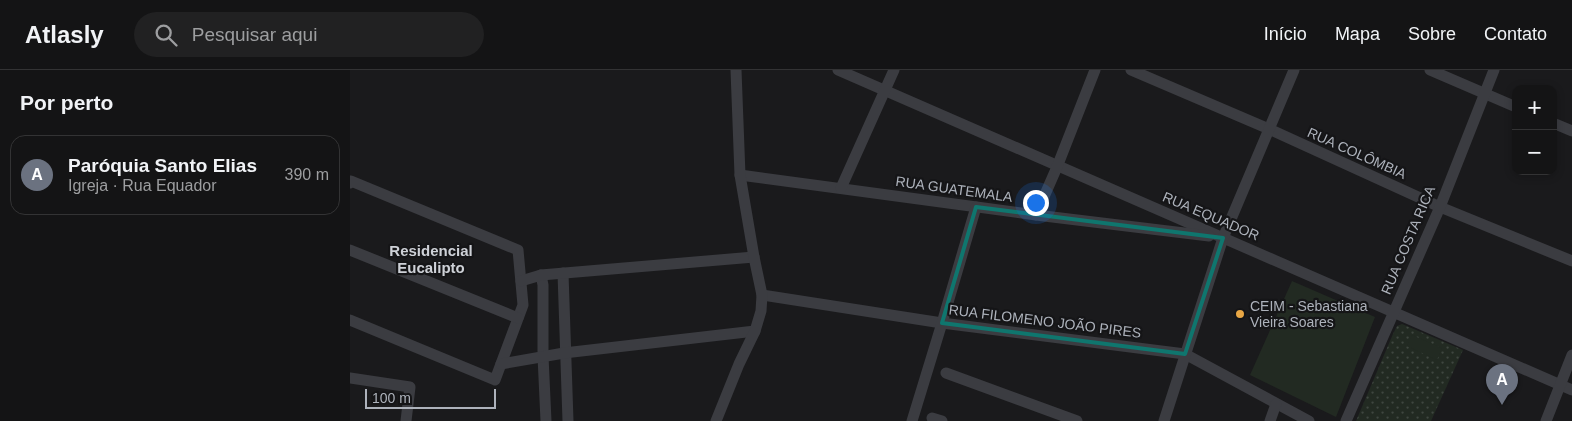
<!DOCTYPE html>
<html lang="pt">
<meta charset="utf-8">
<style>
body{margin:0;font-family:Arial,sans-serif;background:#212122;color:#f1f3f6}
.controls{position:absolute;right:15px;top:15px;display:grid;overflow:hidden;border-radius:10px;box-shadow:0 2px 8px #0003}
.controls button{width:45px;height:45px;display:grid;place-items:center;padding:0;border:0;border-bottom:1px solid #333334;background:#141415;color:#f1f3f6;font:25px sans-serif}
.scale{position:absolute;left:15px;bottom:12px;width:131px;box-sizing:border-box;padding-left:5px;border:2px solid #adb2bb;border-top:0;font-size:14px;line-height:18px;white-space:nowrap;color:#adb2bb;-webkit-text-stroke:4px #151517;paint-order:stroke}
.you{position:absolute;left:685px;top:132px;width:18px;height:18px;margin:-12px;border:4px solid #fff;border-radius:50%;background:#1a73e8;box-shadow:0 0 0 8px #1a73e833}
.badge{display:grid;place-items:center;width:32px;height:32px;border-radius:50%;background:#0f766e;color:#fff;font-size:16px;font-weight:700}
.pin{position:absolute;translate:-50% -41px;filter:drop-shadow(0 1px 2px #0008)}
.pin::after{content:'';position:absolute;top:26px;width:18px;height:15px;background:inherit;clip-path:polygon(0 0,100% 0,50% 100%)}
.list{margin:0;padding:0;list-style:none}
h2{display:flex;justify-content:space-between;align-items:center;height:65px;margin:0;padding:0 20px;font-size:21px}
h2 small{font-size:16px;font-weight:400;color:#9d9ea0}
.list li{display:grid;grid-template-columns:32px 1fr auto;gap:15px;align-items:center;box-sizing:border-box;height:80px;margin:0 10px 10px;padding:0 10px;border:1px solid #333334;border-radius:15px}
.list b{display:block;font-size:19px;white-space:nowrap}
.list p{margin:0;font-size:16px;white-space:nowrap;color:#9d9ea0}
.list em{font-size:16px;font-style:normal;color:#9d9ea0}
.icon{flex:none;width:28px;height:28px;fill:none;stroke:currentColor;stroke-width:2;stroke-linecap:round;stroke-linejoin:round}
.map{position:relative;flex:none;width:1222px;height:351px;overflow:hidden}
header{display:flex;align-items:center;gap:30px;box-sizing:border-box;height:70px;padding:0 25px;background:#141415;border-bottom:1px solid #333334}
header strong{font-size:24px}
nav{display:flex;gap:28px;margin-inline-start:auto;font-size:18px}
.search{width:350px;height:45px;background:#212122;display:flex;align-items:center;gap:12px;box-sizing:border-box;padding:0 18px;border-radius:28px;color:#9d9ea0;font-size:19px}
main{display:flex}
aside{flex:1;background:#141415}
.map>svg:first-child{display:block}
.grass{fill:url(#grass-dots)}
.pitch{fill:#222a22}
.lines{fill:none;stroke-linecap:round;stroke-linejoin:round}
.minor{stroke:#3b3c41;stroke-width:11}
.marked{fill:none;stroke:#0f766e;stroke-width:4;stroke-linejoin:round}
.poi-dot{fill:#e9a745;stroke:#151517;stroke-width:2}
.labels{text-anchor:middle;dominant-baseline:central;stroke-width:4.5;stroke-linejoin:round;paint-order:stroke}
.street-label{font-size:14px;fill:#adb2bb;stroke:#151517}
.poi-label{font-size:14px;fill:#adb2bb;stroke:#151517;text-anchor:start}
.neighbourhood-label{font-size:15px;font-weight:bold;fill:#ced1d7;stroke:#151517}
</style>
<header>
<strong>Atlasly</strong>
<div class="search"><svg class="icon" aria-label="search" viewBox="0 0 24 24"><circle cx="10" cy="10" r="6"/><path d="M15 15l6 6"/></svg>Pesquisar aqui</div>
<nav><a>Início</a><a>Mapa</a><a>Sobre</a><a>Contato</a></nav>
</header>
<main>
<aside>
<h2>Por perto<small></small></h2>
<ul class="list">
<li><span class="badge" style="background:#6b7280">A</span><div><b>Paróquia Santo Elias</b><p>Igreja · Rua Equador</p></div><em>390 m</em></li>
</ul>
</aside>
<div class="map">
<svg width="1222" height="351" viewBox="0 0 1222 351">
<defs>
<pattern id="grass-dots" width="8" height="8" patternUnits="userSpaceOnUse" patternTransform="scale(1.25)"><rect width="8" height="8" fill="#222a22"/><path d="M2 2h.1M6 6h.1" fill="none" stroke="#3f4640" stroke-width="1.8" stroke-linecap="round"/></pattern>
</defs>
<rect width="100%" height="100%" fill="#1a1a1c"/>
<!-- grass -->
<polygon class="grass" points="1052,254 1113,280 1081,351 1006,351 1043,264 1047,256"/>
<!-- pitch -->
<g class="pitch">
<polygon points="942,211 1025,247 986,347 900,305"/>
<polygon points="1062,265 1092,278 1087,290 1057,276"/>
</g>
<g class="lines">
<!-- minor -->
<g class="minor">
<polyline points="488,0 1222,320"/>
<polyline points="781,0 919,59 1090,137 1222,191"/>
<polyline points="1080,0 1166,37"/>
<polyline points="1203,53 1222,61"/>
<polyline points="390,105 686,145 859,166"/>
<polyline points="0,113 1,111 168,180 173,235 145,310 0,250"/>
<polyline points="491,118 544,0"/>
<polyline points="686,145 707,97 745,0"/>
<polyline points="0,180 168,248"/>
<polyline points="213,203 218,351"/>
<polyline points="191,205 193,215 193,286 196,351"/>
<polyline points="171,211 191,205 404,187"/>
<polyline points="412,225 592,253 835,284 959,351"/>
<polyline points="151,294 214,283 405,261"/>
<polyline points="596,303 727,351"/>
<polyline points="0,308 60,317 56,351"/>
<polyline points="582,348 592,351"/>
<polyline points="366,351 389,294 405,261 411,241 412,225 404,187 390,105 386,0"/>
<polyline points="562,351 592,253 626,137"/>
<polyline points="814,351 873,168 944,0"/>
<polyline points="920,351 926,334"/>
<polyline points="996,351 1090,137 1144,0"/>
<polyline points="1196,351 1222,285"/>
</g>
</g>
<!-- marked area -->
<path class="marked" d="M626,137L873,168L835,284L592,253Z"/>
<!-- markers -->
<circle class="poi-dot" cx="890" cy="244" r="5"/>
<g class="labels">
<!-- street labels -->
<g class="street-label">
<text transform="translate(1007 83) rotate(24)">RUA COLÔMBIA</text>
<text transform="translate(604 119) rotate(8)">RUA GUATEMALA</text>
<text transform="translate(861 146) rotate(23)">RUA EQUADOR</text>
<text transform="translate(1058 170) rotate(-67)">RUA COSTA RICA</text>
<text transform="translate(695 251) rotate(7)">RUA FILOMENO JOÃO PIRES</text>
</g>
<!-- poi labels -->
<g class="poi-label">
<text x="900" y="236">CEIM - Sebastiana<tspan x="900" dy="16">Vieira Soares</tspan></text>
</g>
<!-- neighbourhood labels -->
<g class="neighbourhood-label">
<text x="81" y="180">Residencial<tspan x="81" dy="17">Eucalipto</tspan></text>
</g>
</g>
</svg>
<div class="controls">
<button>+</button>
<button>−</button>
</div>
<div class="scale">100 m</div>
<div class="you"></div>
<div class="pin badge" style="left:1152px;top:335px;background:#6b7280">A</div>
</div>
</main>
